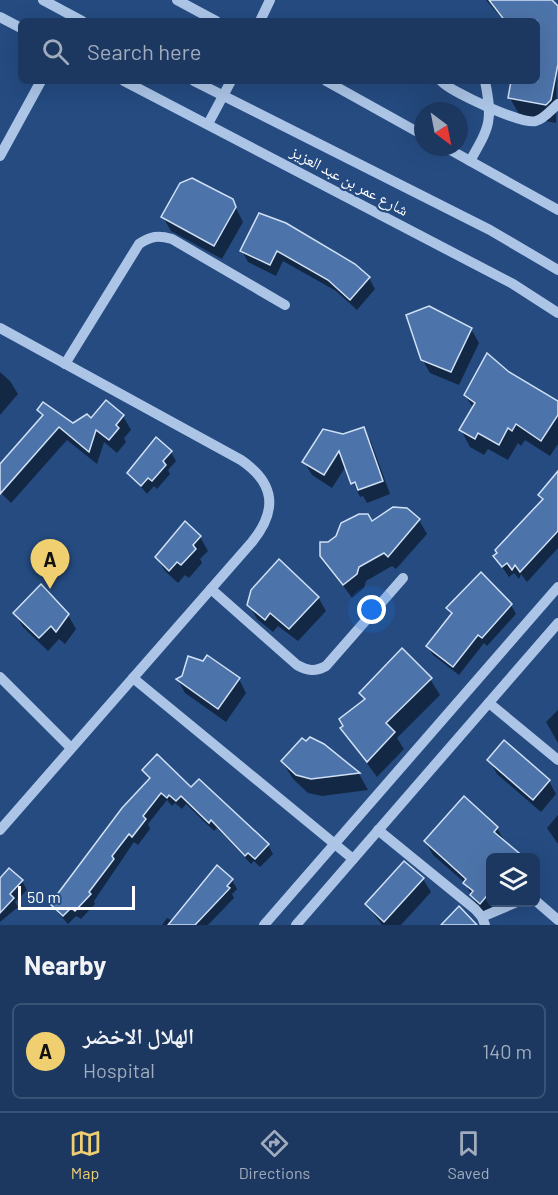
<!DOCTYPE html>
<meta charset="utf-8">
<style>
body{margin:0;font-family:Barlow,"Noto Naskh Arabic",sans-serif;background:#253f67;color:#f1f3f6}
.controls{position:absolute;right:18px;bottom:18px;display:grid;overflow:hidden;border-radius:9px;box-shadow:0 6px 24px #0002}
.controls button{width:54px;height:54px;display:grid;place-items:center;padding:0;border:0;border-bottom:2px solid #3a5276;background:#1c3861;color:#f1f3f6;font:30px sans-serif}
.compass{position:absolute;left:414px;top:102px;width:54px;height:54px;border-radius:50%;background:#1c3861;box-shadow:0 6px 24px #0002;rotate:148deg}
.scale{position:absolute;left:18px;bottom:15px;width:117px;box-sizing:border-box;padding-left:6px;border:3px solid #fff;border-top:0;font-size:16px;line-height:21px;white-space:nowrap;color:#fff;-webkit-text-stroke:4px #254b81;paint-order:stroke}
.you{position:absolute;left:372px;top:610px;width:21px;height:21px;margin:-15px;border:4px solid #fff;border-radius:50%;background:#1a73e8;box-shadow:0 0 0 9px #1a73e833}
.badge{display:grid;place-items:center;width:39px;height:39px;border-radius:50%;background:#f0cf71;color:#111;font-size:20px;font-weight:700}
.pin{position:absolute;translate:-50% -50px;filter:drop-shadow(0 2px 3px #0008)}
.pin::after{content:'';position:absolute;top:32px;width:21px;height:18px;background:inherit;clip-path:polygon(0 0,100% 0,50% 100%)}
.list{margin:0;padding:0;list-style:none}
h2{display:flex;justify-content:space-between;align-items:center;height:78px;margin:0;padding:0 24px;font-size:26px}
h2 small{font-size:20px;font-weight:400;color:#a0acbd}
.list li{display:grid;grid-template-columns:39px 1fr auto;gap:18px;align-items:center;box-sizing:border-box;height:96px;margin:0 12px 12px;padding:0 12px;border:2px solid #3a5276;border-radius:9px}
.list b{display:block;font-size:22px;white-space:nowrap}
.list p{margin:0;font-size:20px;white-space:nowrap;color:#a0acbd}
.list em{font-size:20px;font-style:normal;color:#a0acbd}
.icon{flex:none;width:33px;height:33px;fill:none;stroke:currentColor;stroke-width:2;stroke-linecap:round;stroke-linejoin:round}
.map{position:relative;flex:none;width:558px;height:925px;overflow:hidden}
.search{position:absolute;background:#1c3861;box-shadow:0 6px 24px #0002;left:18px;right:18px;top:18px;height:66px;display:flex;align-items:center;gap:15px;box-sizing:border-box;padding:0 21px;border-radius:9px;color:#a0acbd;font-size:22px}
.sheet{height:186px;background:#1c3861}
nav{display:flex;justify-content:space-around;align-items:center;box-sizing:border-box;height:84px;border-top:2px solid #3a5276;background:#1c3861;font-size:16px;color:#a0acbd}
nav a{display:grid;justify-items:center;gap:3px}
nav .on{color:#f0cf71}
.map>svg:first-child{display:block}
.shadow{fill:#0007}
.building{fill:#4d74aa;stroke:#d0e0f5;stroke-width:1.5}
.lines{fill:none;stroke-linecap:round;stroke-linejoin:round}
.minor{stroke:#acc5e7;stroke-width:10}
.labels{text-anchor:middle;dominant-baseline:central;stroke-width:4.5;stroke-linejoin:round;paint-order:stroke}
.street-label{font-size:16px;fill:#fff;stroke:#254b81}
</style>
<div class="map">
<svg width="558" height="925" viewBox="0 0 558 925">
<rect width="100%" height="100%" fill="#254b81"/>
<!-- shadow -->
<g class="shadow">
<polygon points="486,0 550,0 558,9 556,123 520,116 510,98 513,81 537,81 537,21 504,21"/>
<polygon points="232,200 243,222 222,259 171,231 163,217"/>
<polygon points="261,213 354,265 369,278 375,289 357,310 336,291 283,261 276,276 248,262 242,251"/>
<polygon points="471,329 479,343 459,385 430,373 422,359"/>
<polygon points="0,372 10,381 18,394 0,415"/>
<polygon points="508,373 558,404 558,444 550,456 525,440 521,446 518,443 508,460 488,449 484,455 470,447 461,430 473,408 465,395"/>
<polygon points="39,410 73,424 123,416 131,430 124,438 126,442 117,453 104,442 97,464 67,440 11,503 0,492 0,466 43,417"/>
<polygon points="363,428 371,442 390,494 367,503 363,496 360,497 346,466 332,488 312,475 304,462 343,436"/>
<polygon points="171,452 176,461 168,470 170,474 157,489 154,486 147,494 129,473"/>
<polygon points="558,472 558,548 527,582 521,574 519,579 514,573 509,577 495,557 543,501 540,495"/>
<polygon points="419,520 427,534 396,569 392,566 366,581 364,588 352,598 322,556 329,544 372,523"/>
<polygon points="185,523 200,537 208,551 200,559 202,563 189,578 185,575 178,583 165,571 157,558"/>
<polygon points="318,597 326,611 298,641 278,626 273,632 257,619 249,605"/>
<polygon points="511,605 516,614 487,646 484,643 459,675 433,655 428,647 452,615 448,608"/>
<polygon points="15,614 68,615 76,629 65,644 59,639 48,651 23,627"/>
<polygon points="204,663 239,679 246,693 226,722 185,693 178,680"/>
<polygon points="430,679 440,695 397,738 404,749 377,777 342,729 365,701 361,693"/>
<polygon points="558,710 558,743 546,722"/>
<polygon points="306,743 323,745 359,774 368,790 322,796 308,793 293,779 282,761"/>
<polygon points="489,760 549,781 556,794 541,812 497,774"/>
<polygon points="144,770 191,789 199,781 268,845 273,854 260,867 254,861 251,864 217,828 214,831 186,804 182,809 175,803 172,806 167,800 148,824 150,829 138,845 134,842 94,901 95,904 81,919 76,916 68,924 51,905 150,780"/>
<polygon points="464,798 497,828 505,842 490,858 490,902 501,902 489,916 479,909 465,883 433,855 425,841"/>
<polygon points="558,815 558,844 547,828"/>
<polygon points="404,863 423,879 431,892 401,925 382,925 366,904"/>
<polygon points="0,880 22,881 27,890 15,902 18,907 0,922"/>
<polygon points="232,880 237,889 232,894 234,898 208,925 162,925 167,918 173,921"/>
</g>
<!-- building -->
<g class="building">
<polygon points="489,0 552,0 558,6 558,64 551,100 546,105 508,98 511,81 537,81 537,21 505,21"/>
<polygon points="192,178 233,199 236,207 214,246 161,217 180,183"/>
<polygon points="259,213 286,223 355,264 370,277 350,300 328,280 277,251 270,265 240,251"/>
<polygon points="429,306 472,328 451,372 421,360 406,315"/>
<polygon points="487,353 509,372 558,401 558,415 541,441 516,424 512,431 508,428 499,445 478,433 475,439 459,430 475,403 464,395"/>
<polygon points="106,400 124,415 116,425 119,428 109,440 96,430 89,452 59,427 0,494 0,464 43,415 37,410 43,402 73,423 87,414 91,418"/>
<polygon points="364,427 383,481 358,490 355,482 351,484 339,451 324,475 302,462 323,429 343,434"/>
<polygon points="156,437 172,451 163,461 166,465 152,481 148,478 141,486 127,473"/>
<polygon points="558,471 558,531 520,572 515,565 512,570 507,563 502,567 493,556 497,553 495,550 543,499 538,495"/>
<polygon points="393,507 407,508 420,519 388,557 384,553 359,567 357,574 343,585 320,556 320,542 328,542 336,536 341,523 359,514 368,514 372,521"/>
<polygon points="185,521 201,536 193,545 196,549 181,565 177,562 169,571 155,557"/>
<polygon points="279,559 319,597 289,629 270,613 265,620 247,605 251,590"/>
<polygon points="481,572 512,604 482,638 478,635 453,667 426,646 452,613 446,608"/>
<polygon points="41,584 69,614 56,632 51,626 39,638 13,613"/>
<polygon points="402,648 432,678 386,723 395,732 367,762 340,728 343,726 339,719 365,699 359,693"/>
<polygon points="207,655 240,678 218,709 176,679 182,676 188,656 203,661"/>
<polygon points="310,737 324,744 360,773 311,779 296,775 281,761 302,738 306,741"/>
<polygon points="504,740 550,780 533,800 487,760"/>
<polygon points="157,754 191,787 199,779 269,844 255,859 248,853 245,856 211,820 209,823 181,796 176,801 169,795 167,798 161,793 143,816 146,819 132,837 129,834 112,856 114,859 89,892 91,894 75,911 71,908 63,916 50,904 122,808 150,778 142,770"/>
<polygon points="464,796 498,827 494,832 525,858 490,858 490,892 480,904 470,895 473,891 463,883 466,879 424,841"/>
<polygon points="404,861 424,878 384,922 365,904"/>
<polygon points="217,865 233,879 227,886 230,888 195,925 168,925"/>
<polygon points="9,868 23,880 10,894 14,898 0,913 0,878"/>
<polygon points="459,906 477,925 441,925"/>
</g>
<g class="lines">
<!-- minor -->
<g class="minor">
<polyline points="43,0 82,21"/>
<polyline points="177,0 216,21"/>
<polyline points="0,17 21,28"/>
<polyline points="260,21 270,0"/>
<polyline points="124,81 513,284 558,313"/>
<polyline points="194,81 490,230 558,270"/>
<polyline points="326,81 423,135"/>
<path d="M441,81C451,92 522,125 536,121C544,119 552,109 558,104"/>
<polyline points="208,124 231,81"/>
<polyline points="445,147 558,210"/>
<polyline points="0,156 41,81"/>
<path d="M470,161C490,126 493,121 485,81"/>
<path d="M0,328L241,460C275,483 278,510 252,542L0,830"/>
<path d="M65,364L139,244C151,236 158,235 172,239L285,305"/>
<path d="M211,589L297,665C308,671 315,672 326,666L403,578"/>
<polyline points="0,677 71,748"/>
<polyline points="133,678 353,859"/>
<polyline points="489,703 558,760"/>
<polyline points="378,830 475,909 482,917 485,925"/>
<polyline points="536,901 558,920"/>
<polyline points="482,917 517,902"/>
<polyline points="264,925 558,587"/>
<polyline points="296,925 558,623"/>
</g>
</g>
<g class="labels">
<!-- street labels -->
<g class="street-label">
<text transform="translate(350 180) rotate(28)">شارع عمر بن عبد العزيز</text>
</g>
</g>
</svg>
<div class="controls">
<button><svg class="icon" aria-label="layers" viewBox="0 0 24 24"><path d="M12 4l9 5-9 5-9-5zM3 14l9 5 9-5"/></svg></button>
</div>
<svg class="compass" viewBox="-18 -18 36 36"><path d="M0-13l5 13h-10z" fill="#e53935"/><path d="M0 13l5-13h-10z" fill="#a0acbd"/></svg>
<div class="scale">50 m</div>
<div class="you"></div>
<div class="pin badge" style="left:50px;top:589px">A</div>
<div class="search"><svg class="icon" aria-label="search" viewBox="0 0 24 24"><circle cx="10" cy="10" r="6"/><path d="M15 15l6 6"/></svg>Search here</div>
</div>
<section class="sheet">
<h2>Nearby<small></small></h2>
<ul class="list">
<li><span class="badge">A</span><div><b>الهلال الاخضر</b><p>Hospital</p></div><em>140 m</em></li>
</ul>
</section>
<nav>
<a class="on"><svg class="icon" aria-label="map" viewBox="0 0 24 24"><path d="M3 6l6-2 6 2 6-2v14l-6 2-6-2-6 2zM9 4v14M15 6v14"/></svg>Map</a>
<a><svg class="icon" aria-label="directions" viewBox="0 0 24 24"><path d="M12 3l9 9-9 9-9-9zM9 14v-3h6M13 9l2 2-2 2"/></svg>Directions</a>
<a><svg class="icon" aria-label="saved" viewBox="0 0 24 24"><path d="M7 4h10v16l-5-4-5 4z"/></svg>Saved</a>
</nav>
